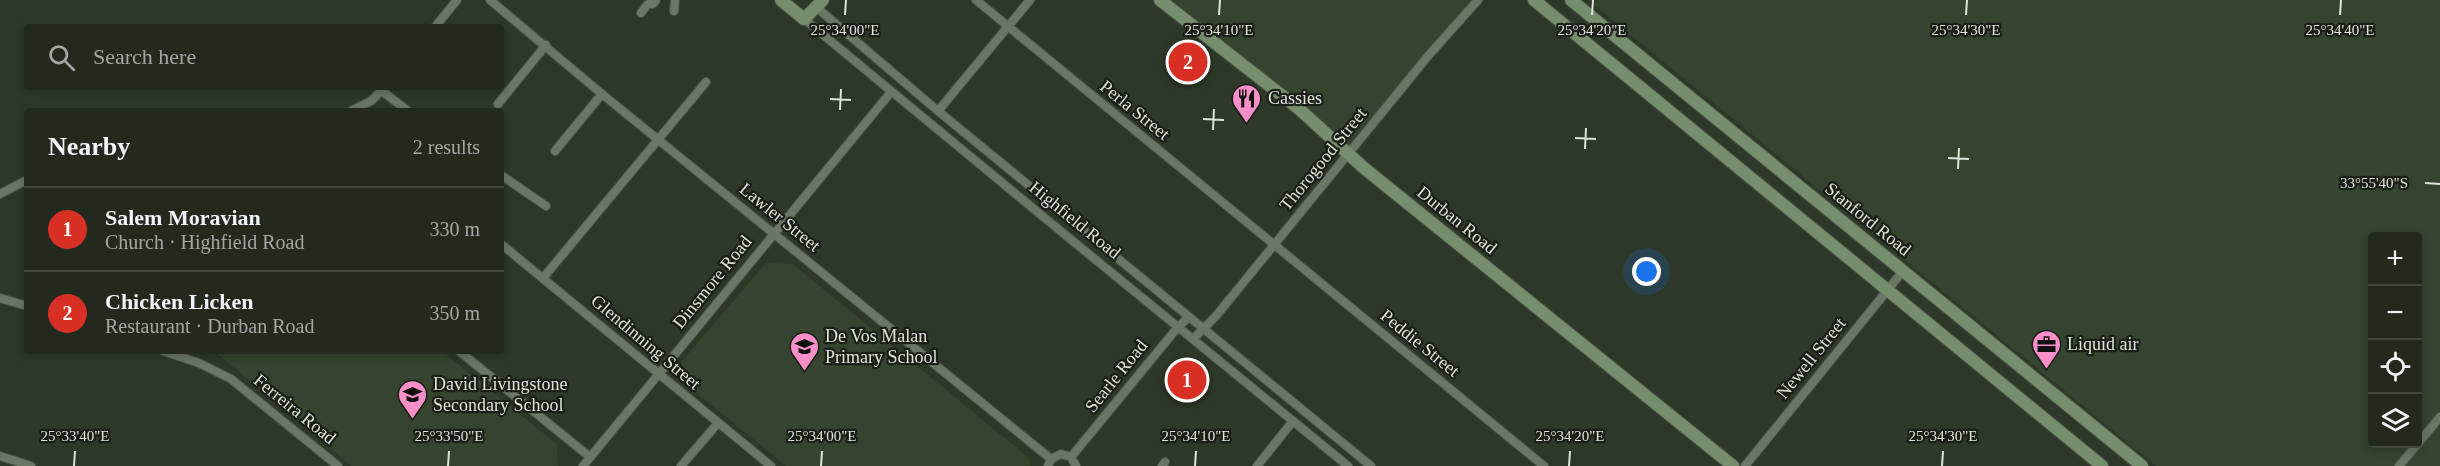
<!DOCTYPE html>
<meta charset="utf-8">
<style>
body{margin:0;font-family:"Times New Roman",serif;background:#2e362b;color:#f1f3f6}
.controls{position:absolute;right:18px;bottom:18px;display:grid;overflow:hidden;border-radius:6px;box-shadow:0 3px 9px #0003}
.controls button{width:54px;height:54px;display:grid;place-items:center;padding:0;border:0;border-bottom:2px solid #3f463c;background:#222a1e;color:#f1f3f6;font:30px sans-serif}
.you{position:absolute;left:1647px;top:272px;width:21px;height:21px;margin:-15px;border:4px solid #fff;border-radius:50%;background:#1a73e8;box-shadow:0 0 0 9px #1a73e833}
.badge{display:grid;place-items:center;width:39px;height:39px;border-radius:50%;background:#d93025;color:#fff;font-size:20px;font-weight:700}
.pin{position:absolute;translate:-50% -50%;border:3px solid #fff;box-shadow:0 2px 6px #0006}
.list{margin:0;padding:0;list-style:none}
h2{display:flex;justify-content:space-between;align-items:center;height:78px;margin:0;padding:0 24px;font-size:26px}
h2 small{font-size:20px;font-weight:400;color:#a2a7a4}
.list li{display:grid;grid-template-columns:39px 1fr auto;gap:18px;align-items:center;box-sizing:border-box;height:84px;padding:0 24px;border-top:2px solid #3f463c}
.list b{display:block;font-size:22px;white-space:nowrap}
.list p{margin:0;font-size:20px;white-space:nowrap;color:#a2a7a4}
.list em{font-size:20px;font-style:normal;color:#a2a7a4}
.icon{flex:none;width:33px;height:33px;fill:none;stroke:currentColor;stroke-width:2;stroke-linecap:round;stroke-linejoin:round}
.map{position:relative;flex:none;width:2440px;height:466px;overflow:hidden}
.search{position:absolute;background:#222a1e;box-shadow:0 3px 9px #0003;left:24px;top:24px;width:480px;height:66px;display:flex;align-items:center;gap:15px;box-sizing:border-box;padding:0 21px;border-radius:6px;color:#a2a7a4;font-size:22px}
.panel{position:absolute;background:#222a1e;box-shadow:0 3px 9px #0003;left:24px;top:108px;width:480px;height:246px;border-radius:6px}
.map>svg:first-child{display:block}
.built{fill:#34442e;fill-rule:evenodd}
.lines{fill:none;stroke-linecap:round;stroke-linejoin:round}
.street-casing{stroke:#495345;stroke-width:10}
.secondary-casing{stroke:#495345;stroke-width:14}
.street{stroke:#6a7765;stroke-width:8}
.secondary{stroke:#778e6e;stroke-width:12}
.ticks{fill:none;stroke:#dde4da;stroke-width:2}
.labels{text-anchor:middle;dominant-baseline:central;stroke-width:4.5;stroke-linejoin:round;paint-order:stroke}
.poi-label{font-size:18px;fill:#dde4da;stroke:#191e17;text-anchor:start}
.street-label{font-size:18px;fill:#dde4da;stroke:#191e17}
.ticks-label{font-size:15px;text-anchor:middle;fill:#dde4da;stroke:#191e17;stroke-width:4.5;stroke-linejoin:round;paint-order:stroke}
</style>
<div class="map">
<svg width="2440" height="466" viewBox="0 0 2440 466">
<rect width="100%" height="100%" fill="#2d3828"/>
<!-- built -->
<g class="built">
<polygon points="1172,0 1471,0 1349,144"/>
<path d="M1588,0H2440V466H2156ZM2372,237H2418V444H2372Z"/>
<polygon points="766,263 793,264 1029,458 1030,466 786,466 683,382 682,361"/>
<polygon points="214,351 442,351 557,444 558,466 351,466"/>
</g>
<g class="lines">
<defs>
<g id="street">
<polyline points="490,0 602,94 1051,459"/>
<polyline points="976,0 1544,466"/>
<polyline points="816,7 938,111 1371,466"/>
<polyline points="674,11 675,0"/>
<polyline points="641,13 648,4 653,4 656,0"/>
<polyline points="804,19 1063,233 1348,466"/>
<polyline points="435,27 457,0"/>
<polyline points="382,91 408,111"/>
<polyline points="498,104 546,45"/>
<polyline points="351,111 371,101 385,87"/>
<polyline points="938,111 1030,0"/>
<polyline points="555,151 602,94"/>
<polyline points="501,175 546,206"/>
<polyline points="0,194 27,180"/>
<polyline points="501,244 771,466"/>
<polyline points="543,278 706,82"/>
<polyline points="0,298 27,306"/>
<polyline points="1193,339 1216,316 1428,56 1478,0"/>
<polyline points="163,351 199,363 231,379 338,466"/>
<polyline points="459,351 590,457"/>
<polyline points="0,456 31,466"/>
<polyline points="1071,457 1178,327 1189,317"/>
<polyline points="583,466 891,92"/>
<polyline points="681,466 718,423"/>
<polyline points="1048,466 1051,459 1061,454 1071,457 1076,466"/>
<polyline points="1162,466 1165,462"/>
<polyline points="1257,466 1293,421"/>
<polyline points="1745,466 1903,271"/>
<polyline points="2399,466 2440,417"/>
</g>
<g id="secondary">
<polyline points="781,0 804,19 823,0"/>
<polyline points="1160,0 1298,108 1364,168 1733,466"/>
<polyline points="1534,0 2102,466"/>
<polyline points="1571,0 2142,466"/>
</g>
</defs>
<!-- street casing -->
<use href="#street" class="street-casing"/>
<!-- secondary casing -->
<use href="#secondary" class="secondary-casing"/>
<!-- street -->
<use href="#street" class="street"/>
<!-- secondary -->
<use href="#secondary" class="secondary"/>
</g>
<!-- ticks -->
<path class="ticks" d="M845,15L846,0M1219,15L1220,0M1592,15L1593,0M1966,15L1967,0M2340,15L2341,0M830,99L851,100M840,110L841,89M1203,119L1224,120M1213,130L1214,109M1575,138L1596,139M1585,149L1586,128M1948,158L1969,159M1958,169L1959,148M2425,183L2440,184M74,466L75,451M448,466L449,451M821,466L822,451M1195,466L1196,451M1569,466L1570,451M1942,466L1943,451"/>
<!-- icons -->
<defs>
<symbol id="restaurant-pin" viewBox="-11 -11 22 30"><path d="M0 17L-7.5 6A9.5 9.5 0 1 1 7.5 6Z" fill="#f98fc9" stroke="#191e17"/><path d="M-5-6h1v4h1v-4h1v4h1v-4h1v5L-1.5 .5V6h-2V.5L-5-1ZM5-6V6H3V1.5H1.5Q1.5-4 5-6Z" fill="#111"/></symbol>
<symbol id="office-pin" viewBox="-11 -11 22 30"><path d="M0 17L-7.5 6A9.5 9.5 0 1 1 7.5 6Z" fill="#f98fc9" stroke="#191e17"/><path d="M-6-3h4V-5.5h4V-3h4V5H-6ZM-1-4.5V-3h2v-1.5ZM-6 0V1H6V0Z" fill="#111"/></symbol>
<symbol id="school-pin" viewBox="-11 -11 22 30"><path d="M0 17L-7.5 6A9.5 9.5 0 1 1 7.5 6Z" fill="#f98fc9" stroke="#191e17"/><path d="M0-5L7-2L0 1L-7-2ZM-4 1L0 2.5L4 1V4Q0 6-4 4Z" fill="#111"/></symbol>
</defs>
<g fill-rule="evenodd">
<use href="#restaurant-pin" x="1230" y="82" width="33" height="45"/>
<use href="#office-pin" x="2030" y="328" width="33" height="45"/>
<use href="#school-pin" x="788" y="330" width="33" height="45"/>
<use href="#school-pin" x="396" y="378" width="33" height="45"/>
</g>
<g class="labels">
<!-- poi labels -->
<g class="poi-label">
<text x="1268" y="98">Cassies</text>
<text x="825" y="336">De Vos Malan<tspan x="825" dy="21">Primary School</tspan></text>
<text x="2067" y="344">Liquid air</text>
<text x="433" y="384">David Livingstone<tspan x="433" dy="21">Secondary School</tspan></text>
</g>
<!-- street labels -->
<g class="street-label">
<text transform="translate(1135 110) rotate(39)">Perla Street</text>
<text transform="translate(1323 159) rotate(-51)">Thorogood Street</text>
<text transform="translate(780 217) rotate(39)">Lawler Street</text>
<text transform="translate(1868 219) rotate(39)">Stanford Road</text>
<text transform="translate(1075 220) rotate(39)">Highfield Road</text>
<text transform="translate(1457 220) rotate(39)">Durban Road</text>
<text transform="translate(712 282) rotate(-51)">Dinsmore Road</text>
<text transform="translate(646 342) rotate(40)">Glendinning Street</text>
<text transform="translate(1420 343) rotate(39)">Peddie Street</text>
<text transform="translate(1811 358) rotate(-51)">Newell Street</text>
<text transform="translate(1116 376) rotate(-51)">Searle Road</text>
<text transform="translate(295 409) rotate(39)">Ferreira Road</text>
</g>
</g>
<g class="ticks-label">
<text x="845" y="35">25°34'00"E</text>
<text x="1219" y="35">25°34'10"E</text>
<text x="1592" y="35">25°34'20"E</text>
<text x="1966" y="35">25°34'30"E</text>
<text x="2340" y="35">25°34'40"E</text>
<text x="2374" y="188">33°55'40"S</text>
<text x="75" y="441">25°33'40"E</text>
<text x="449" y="441">25°33'50"E</text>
<text x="822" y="441">25°34'00"E</text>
<text x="1196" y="441">25°34'10"E</text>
<text x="1570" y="441">25°34'20"E</text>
<text x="1943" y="441">25°34'30"E</text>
</g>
</svg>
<div class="controls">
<button>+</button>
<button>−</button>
<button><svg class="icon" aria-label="locate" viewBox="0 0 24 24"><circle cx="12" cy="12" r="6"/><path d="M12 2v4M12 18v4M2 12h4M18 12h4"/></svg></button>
<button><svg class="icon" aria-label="layers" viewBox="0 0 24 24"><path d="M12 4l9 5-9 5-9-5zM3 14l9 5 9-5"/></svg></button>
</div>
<div class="you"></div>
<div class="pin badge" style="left:1187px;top:380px">1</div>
<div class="pin badge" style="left:1188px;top:62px">2</div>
<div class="search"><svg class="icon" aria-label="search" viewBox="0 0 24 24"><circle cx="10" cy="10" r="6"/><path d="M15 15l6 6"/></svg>Search here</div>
<section class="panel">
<h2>Nearby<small>2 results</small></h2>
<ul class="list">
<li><span class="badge">1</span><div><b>Salem Moravian</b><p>Church · Highfield Road</p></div><em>330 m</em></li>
<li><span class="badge">2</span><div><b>Chicken Licken</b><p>Restaurant · Durban Road</p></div><em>350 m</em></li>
</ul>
</section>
</div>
